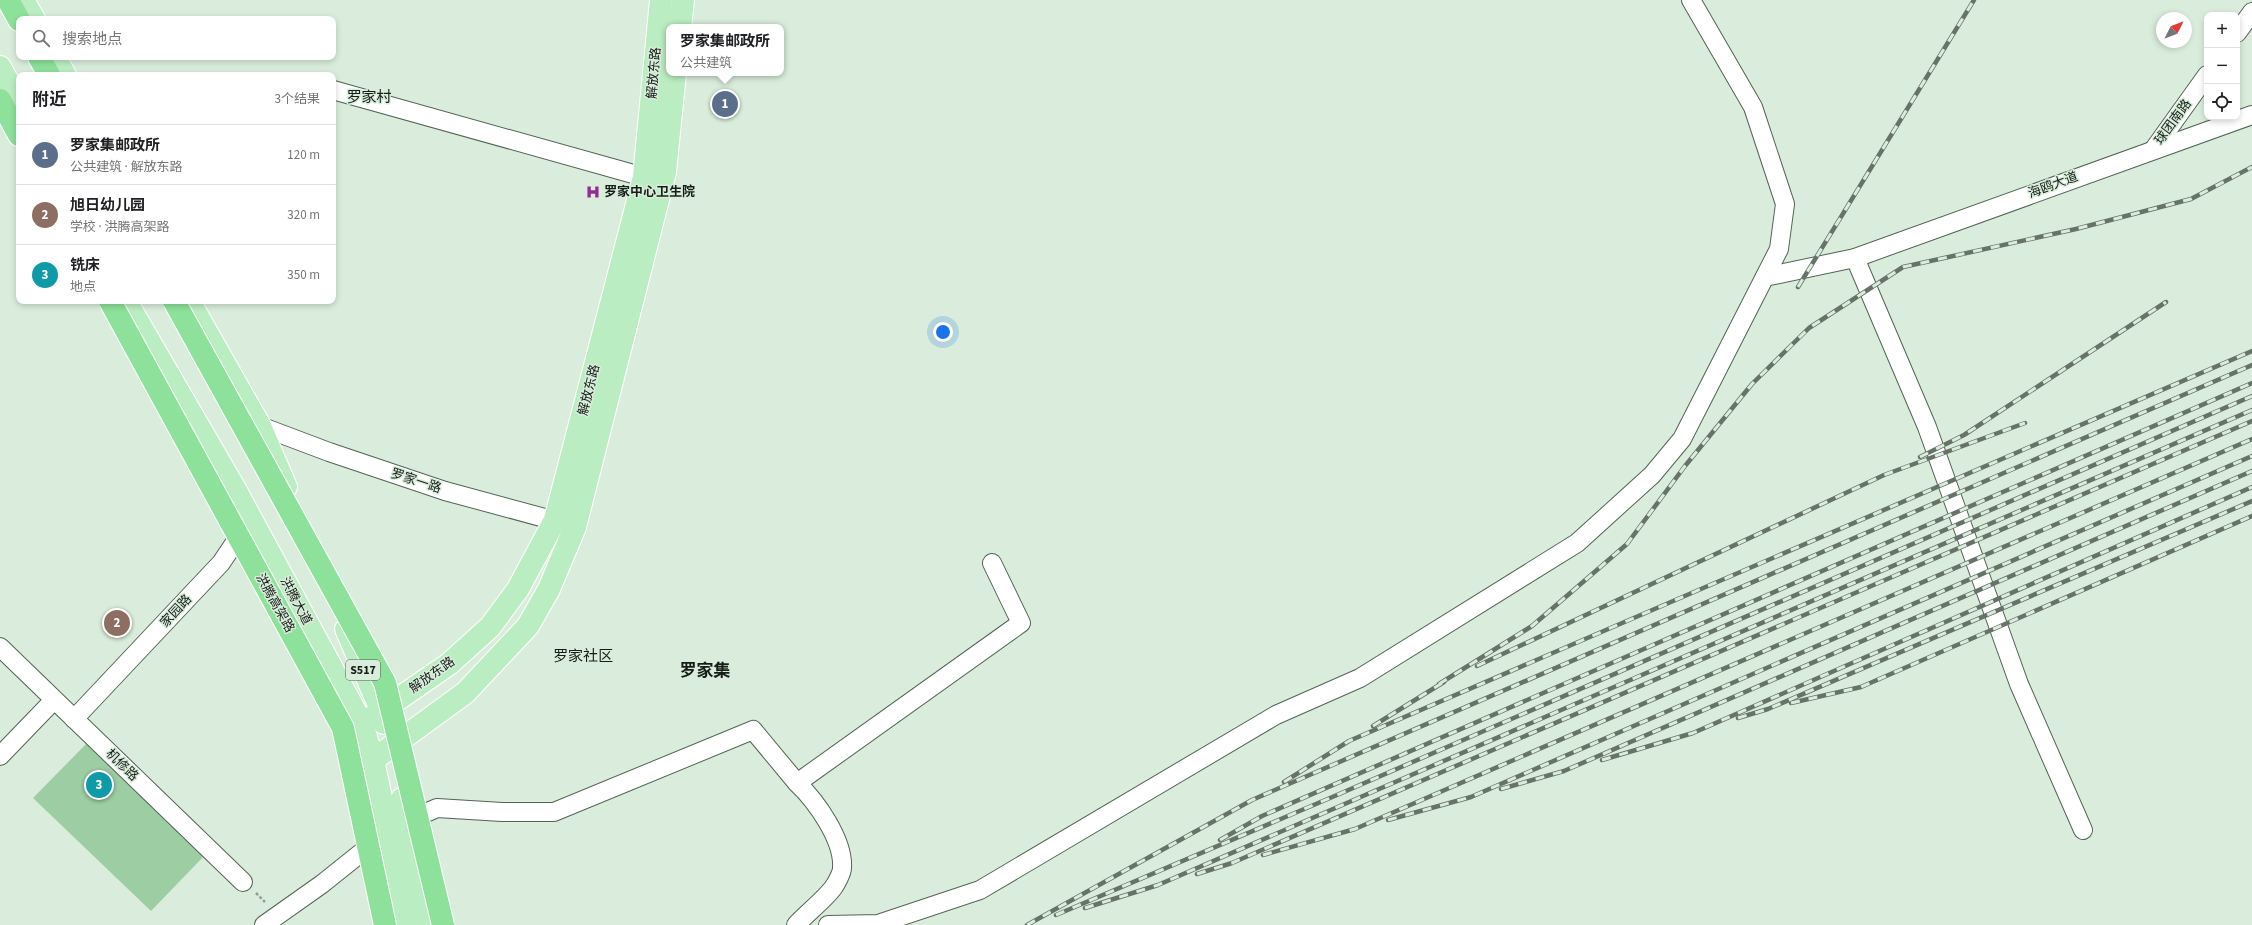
<!DOCTYPE html>
<html lang="zh">
<meta charset="utf-8">
<style>
body{margin:0;font-family:"Source Sans 3","Noto Sans SC",sans-serif;background:#f6f6f6;color:#202124}
.controls{position:absolute;right:12px;top:12px;display:grid;overflow:hidden;border-radius:8px;box-shadow:0 2px 6px #0003}
.controls button{width:36px;height:36px;display:grid;place-items:center;padding:0;border:0;border-bottom:1px solid #e0e0e0;background:#fff;color:#202124;font:20px sans-serif}
.compass{position:absolute;left:2156px;top:12px;width:36px;height:36px;border-radius:50%;background:#fff;box-shadow:0 2px 6px #0003;rotate:48deg}
.you{position:absolute;left:943px;top:332px;width:14px;height:14px;margin:-10px;border:3px solid #fff;border-radius:50%;background:#1a73e8;box-shadow:0 0 0 6px #1a73e833}
.badge{display:grid;place-items:center;width:26px;height:26px;border-radius:50%;background:#0b8043;color:#fff;font-size:13px;font-weight:700}
.pin{position:absolute;translate:-50% -50%;border:2px solid #fff;box-shadow:0 1px 4px #0006}
.popup{position:absolute;left:666px;top:24px;width:118px;height:52px;box-sizing:border-box;display:grid;place-content:center;border-radius:8px;background:#fff;filter:drop-shadow(0 1px 3px #0005);font-size:13px;white-space:nowrap;color:#757577}
.popup b{font-size:15px;color:#202124}
.popup::after{content:'';position:absolute;left:50%;top:100%;margin-left:-8px;border:8px solid transparent;border-top-color:#fff}
.list{margin:0;padding:0;list-style:none}
h2{display:flex;justify-content:space-between;align-items:center;height:52px;margin:0;padding:0 16px;font-size:17px}
h2 small{font-size:13px;font-weight:400;color:#757577}
.list li{display:grid;grid-template-columns:26px 1fr auto;gap:12px;align-items:center;box-sizing:border-box;height:60px;padding:0 16px;border-top:1px solid #e0e0e0}
.list b{display:block;font-size:15px;white-space:nowrap}
.list p{margin:0;font-size:13px;white-space:nowrap;color:#757577}
.list em{font-size:13px;font-style:normal;color:#757577}
.icon{flex:none;width:22px;height:22px;fill:none;stroke:currentColor;stroke-width:2;stroke-linecap:round;stroke-linejoin:round}
.map{position:relative;flex:none;width:2252px;height:925px;overflow:hidden}
.search{position:absolute;background:#fff;box-shadow:0 2px 6px #0003;left:16px;top:16px;width:320px;height:44px;display:flex;align-items:center;gap:10px;box-sizing:border-box;padding:0 14px;border-radius:8px;color:#757577;font-size:15px}
.panel{position:absolute;background:#fff;box-shadow:0 2px 6px #0003;left:16px;top:72px;width:320px;height:232px;border-radius:8px}
.map>svg:first-child{display:block}
.green{fill:#9ccda3}
.lines{fill:none;stroke-linecap:round;stroke-linejoin:round}
.minor-casing{stroke:#536355;stroke-width:20}
.major-casing{stroke:#fff;stroke-width:24}
.highway-casing{stroke:#fff;stroke-width:24}
.path{stroke:#92a094;stroke-width:2.5;stroke-dasharray:3 2;stroke-linecap:butt}
.minor{stroke:#fff;stroke-width:18}
.major{stroke:#bbedc2;stroke-width:22}
.highway{stroke:#8de19a;stroke-width:22}
.rail-casing{stroke:#677369;stroke-width:4.5}
.rail{stroke:#daeddc;stroke-width:3;stroke-dasharray:9;stroke-linecap:butt}
.highway-bridge-casing{stroke:#fff;stroke-width:24;stroke-linecap:butt}
.highway-bridge{stroke:#8de19a;stroke-width:22}
.labels{text-anchor:middle;dominant-baseline:central;stroke-width:3;stroke-linejoin:round;paint-order:stroke}
.shield{fill:#daeddc;stroke:#515b52;stroke-width:1}
.shield-label{font-size:12px;font-weight:bold;fill:#161d17}
.street-label{font-size:13px;fill:#161d17;stroke:#daeddc}
.poi-label{font-size:13px;font-weight:bold;fill:#161d17;stroke:#daeddc;text-anchor:start}
.quarter-label{font-size:15px;fill:#161d17;stroke:#daeddc}
.district-label{font-size:17px;font-weight:bold;fill:#161d17;stroke:#daeddc}
</style>
<div class="map">
<svg width="2252" height="925" viewBox="0 0 2252 925">
<rect width="100%" height="100%" fill="#daeddc"/>
<!-- green -->
<polygon class="green" points="89,741 206,854 151,911 33,798"/>
<g class="lines">
<defs>
<g id="minor">
<polyline points="2237,33 2252,12"/>
<polyline points="333,90 644,177"/>
<polyline points="2154,149 2207,75"/>
<polyline points="1855,258 1927,427 2019,684 2083,830"/>
<polyline points="1765,277 1855,258 2252,115"/>
<polyline points="260,426 329,452 445,491 567,524"/>
<polyline points="0,647 243,882"/>
<polyline points="74,719 221,563 244,529 244,527"/>
<polyline points="0,756 54,700"/>
<polyline points="407,821 437,808 502,812 554,812 753,730 797,783 1021,623 992,563"/>
<polyline points="264,925 322,884 377,840"/>
<path d="M796,925C807,913 824,900 833,888C836,884 842,873 842,868C844,840 816,801 797,783"/>
<polyline points="828,925 878,924 980,890 1276,715 1360,678 1577,543 1652,475 1682,439 1779,249 1785,204 1753,107 1691,0"/>
</g>
<g id="major">
<polyline points="23,0 34,19"/>
<polyline points="680,27 683,0"/>
<polyline points="55,57 65,75"/>
<polyline points="0,67 19,102"/>
<polyline points="126,301 235,489 362,724 373,760 408,925"/>
<polyline points="189,301 260,426 286,487"/>
<polyline points="346,629 381,710 384,723"/>
<polyline points="362,724 449,664 490,627 518,589 555,520 644,177 661,0"/>
<polyline points="373,760 465,693 528,626 549,589 575,527 665,172 675,73"/>
<polyline points="402,799 430,925"/>
</g>
<g id="highway">
<polyline points="8,0 19,20"/>
<polyline points="39,57 49,75"/>
<polyline points="0,100 19,135"/>
</g>
</defs>
<!-- minor casing -->
<use href="#minor" class="minor-casing"/>
<!-- major casing -->
<use href="#major" class="major-casing"/>
<!-- highway casing -->
<use href="#highway" class="highway-casing"/>
<!-- path -->
<polyline class="path" points="256,893 265,902"/>
<!-- minor -->
<use href="#minor" class="minor"/>
<!-- major -->
<use href="#major" class="major"/>
<!-- highway -->
<use href="#highway" class="highway"/>
<defs>
<g id="rail">
<polyline points="1798,287 1974,0"/>
<polyline points="1920,457 1964,435 2166,302"/>
<polyline points="1477,666 1884,475 2025,423"/>
<polyline points="1439,684 1532,626 1627,544 1685,466 1752,384 1809,328 1903,267 2076,229 2191,199 2252,167"/>
<polyline points="1791,703 1861,687 2252,516"/>
<polyline points="1738,718 1768,709 2252,501"/>
<polyline points="1373,726 1444,682"/>
<polyline points="1602,760 1693,733 2252,487"/>
<polyline points="1284,782 1349,741 2252,351"/>
<polyline points="1501,789 1564,771 2252,471"/>
<polyline points="1388,820 1471,797 2252,456"/>
<polyline points="1220,840 1262,816 2252,383"/>
<polyline points="1263,855 1355,829 2252,439"/>
<polyline points="1197,874 1232,863 2252,421"/>
<polyline points="1085,908 1158,885 2252,410"/>
<polyline points="1056,915 1337,795 2252,396"/>
<polyline points="1027,925 1252,800 2252,365"/>
</g>
</defs>
<!-- rail casing -->
<use href="#rail" class="rail-casing"/>
<!-- rail -->
<use href="#rail" class="rail"/>
<defs>
<g id="highway-bridge">
<polyline points="110,301 343,728 385,925"/>
<polyline points="174,301 385,683 443,925"/>
</g>
</defs>
<!-- highway-bridge casing -->
<use href="#highway-bridge" class="highway-bridge-casing"/>
<!-- highway-bridge -->
<use href="#highway-bridge" class="highway-bridge"/>
</g>
<!-- icons -->
<defs>
<symbol id="hospital-bare" viewBox="-9 -9 18 18"><path d="M-5-5h3v3.5h4V-5h3V5h-3V1.5h-4V5h-3Z" fill="#922c91" stroke="#daeddc" stroke-width="2.5" paint-order="stroke"/></symbol>
</defs>
<g fill-rule="evenodd">
<use href="#hospital-bare" x="583" y="182" width="20" height="20"/>
</g>
<g class="labels">
<!-- shield labels -->
<rect class="shield" x="346" y="660" width="34" height="20" rx="3"/>
<g class="shield-label">
<text x="363" y="670">S517</text>
</g>
<!-- street labels -->
<g class="street-label">
<text transform="translate(654 73) rotate(-85)">解放东路</text>
<text transform="translate(2173 122) rotate(-54)">球团南路</text>
<text transform="translate(2053 185) rotate(-20)">海鸥大道</text>
<text transform="translate(589 390) rotate(-76)">解放东路</text>
<text transform="translate(416 481) rotate(18)">罗家一路</text>
<text transform="translate(296 601) rotate(62)">洪腾大道</text>
<text transform="translate(275 603) rotate(61)">洪腾高架路</text>
<text transform="translate(176 611) rotate(-47)">家园路</text>
<text transform="translate(432 675) rotate(-35)">解放东路</text>
<text transform="translate(122 765) rotate(44)">机修路</text>
</g>
<!-- poi labels -->
<g class="poi-label">
<text x="604" y="192">罗家中心卫生院</text>
</g>
<!-- quarter labels -->
<g class="quarter-label">
<text x="369" y="97">罗家村</text>
<text x="583" y="656">罗家社区</text>
</g>
<!-- district labels -->
<g class="district-label">
<text x="705" y="671">罗家集</text>
</g>
</g>
</svg>
<div class="controls">
<button>+</button>
<button>−</button>
<button><svg class="icon" aria-label="locate" viewBox="0 0 24 24"><circle cx="12" cy="12" r="6"/><path d="M12 2v4M12 18v4M2 12h4M18 12h4"/></svg></button>
</div>
<svg class="compass" viewBox="-18 -18 36 36"><path d="M0-13l5 13h-10z" fill="#e53935"/><path d="M0 13l5-13h-10z" fill="#757577"/></svg>
<div class="you"></div>
<div class="pin badge" style="left:725px;top:104px;background:#5c6f8a">1</div>
<div class="popup"><b>罗家集邮政所</b>公共建筑</div>
<div class="pin badge" style="left:117px;top:623px;background:#8d6e63">2</div>
<div class="pin badge" style="left:99px;top:785px;background:#0f9aa8">3</div>
<div class="search"><svg class="icon" aria-label="search" viewBox="0 0 24 24"><circle cx="10" cy="10" r="6"/><path d="M15 15l6 6"/></svg>搜索地点</div>
<section class="panel">
<h2>附近<small>3个结果</small></h2>
<ul class="list">
<li><span class="badge" style="background:#5c6f8a">1</span><div><b>罗家集邮政所</b><p>公共建筑 · 解放东路</p></div><em>120 m</em></li>
<li><span class="badge" style="background:#8d6e63">2</span><div><b>旭日幼儿园</b><p>学校 · 洪腾高架路</p></div><em>320 m</em></li>
<li><span class="badge" style="background:#0f9aa8">3</span><div><b>铣床</b><p>地点</p></div><em>350 m</em></li>
</ul>
</section>
</div>
